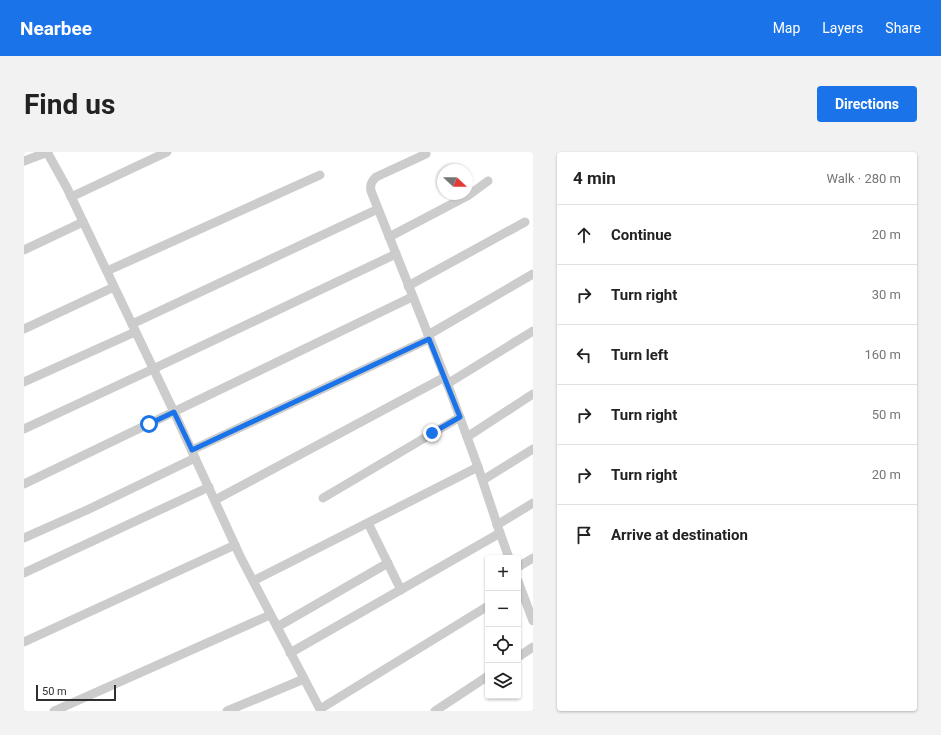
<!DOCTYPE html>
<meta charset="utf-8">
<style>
body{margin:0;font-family:Roboto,sans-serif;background:#f2f2f2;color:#222}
.controls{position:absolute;right:12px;bottom:12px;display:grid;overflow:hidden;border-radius:4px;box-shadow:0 1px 3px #0004}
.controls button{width:36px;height:36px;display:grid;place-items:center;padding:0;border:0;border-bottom:1px solid #e0e0e0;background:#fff;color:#222;font:20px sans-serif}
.compass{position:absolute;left:413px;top:12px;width:36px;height:36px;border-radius:50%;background:#fff;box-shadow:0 1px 3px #0004;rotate:112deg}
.scale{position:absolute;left:12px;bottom:10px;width:80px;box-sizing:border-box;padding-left:4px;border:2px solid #2f2f2f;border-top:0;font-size:11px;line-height:14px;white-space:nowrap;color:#2f2f2f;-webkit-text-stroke:3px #fff;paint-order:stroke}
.stop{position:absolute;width:12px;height:12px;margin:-9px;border:3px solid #1a73e8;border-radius:50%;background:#fff}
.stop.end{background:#1a73e8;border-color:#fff;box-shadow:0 1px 4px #0008}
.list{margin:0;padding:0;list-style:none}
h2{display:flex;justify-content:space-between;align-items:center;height:52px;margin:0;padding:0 16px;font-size:17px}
h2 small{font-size:13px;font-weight:400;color:#767676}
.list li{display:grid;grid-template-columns:26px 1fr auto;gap:12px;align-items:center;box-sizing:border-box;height:60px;padding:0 16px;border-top:1px solid #e0e0e0}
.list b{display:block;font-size:15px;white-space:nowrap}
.list em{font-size:13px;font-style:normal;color:#767676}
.icon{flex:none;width:22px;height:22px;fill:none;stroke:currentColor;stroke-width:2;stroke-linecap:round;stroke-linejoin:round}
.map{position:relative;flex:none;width:509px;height:559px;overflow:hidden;border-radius:4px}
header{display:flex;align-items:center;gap:24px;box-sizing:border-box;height:56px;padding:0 20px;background:#1a73e8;color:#fff}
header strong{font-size:19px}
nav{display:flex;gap:22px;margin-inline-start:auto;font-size:14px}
.intro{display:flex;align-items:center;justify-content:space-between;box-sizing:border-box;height:96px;padding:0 24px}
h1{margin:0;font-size:28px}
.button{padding:10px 18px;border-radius:4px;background:#1a73e8;color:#fff;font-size:14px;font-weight:700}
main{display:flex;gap:24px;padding:0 24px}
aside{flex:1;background:#fff;border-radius:4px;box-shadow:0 1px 3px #0004}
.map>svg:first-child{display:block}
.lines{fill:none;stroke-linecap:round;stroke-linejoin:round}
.street{stroke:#ccc;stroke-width:9}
.route{stroke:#1a73e8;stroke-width:5}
</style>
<header>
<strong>Nearbee</strong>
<nav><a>Map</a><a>Layers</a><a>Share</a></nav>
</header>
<div class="intro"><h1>Find us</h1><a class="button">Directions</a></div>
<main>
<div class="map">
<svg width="509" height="559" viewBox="0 0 509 559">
<rect width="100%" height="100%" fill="#fff"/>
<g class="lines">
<!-- street -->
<g class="street">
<polyline points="23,0 43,36 150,260 216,404 297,559"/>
<path d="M402,2L352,25C347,30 346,33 347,39L421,225L454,315L476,381L485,406"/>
<polyline points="0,9 24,0"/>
<polyline points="47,45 143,0"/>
<polyline points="365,85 445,43 464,29"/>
<polyline points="0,98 59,70"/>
<polyline points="83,119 296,23"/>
<polyline points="384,134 501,70"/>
<polyline points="108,172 354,57"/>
<polyline points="0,177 90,135"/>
<polyline points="404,183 509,122"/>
<polyline points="0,230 111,180"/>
<polyline points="423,232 509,179"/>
<polyline points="0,277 129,217 372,102"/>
<polyline points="443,285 509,242"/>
<polyline points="168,298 405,187"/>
<polyline points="459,328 509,297"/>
<polyline points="0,332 388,145"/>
<polyline points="299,346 436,265"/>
<polyline points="191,348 421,225"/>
<polyline points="344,371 377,438"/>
<polyline points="473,373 509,351"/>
<polyline points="0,386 63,358 171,306"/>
<polyline points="494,415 509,406"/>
<polyline points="0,421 185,335"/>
<polyline points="229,429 454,315"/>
<polyline points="494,429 509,469"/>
<polyline points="253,475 364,411"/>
<polyline points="0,490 211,393"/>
<polyline points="266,501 476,381"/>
<polyline points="494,505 509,495"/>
<polyline points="296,557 464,454"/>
<polyline points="30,559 246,463"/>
<polyline points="203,559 280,527"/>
<polyline points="411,559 464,524"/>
</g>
</g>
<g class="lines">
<!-- route -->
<polyline class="route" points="125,272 150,260 168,298 405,187 436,265 408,281"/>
</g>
</svg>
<div class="controls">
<button>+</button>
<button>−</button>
<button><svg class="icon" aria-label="locate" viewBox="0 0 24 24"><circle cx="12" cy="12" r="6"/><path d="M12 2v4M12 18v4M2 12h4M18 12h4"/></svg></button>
<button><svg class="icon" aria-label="layers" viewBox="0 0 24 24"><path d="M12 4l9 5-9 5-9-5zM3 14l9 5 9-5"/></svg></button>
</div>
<svg class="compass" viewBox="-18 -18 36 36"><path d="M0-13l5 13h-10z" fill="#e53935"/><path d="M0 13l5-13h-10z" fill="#767676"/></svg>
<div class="scale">50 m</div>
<div class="stop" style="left:125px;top:272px"></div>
<div class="stop end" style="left:408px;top:281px"></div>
</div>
<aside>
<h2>4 min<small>Walk · 280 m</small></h2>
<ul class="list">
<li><svg class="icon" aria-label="ahead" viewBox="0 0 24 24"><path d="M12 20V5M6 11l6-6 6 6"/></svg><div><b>Continue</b></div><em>20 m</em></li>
<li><svg class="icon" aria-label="right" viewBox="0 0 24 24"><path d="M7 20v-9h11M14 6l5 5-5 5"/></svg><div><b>Turn right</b></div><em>30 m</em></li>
<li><svg class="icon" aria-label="left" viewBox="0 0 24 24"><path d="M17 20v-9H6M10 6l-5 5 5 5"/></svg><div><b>Turn left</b></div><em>160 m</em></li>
<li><svg class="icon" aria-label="right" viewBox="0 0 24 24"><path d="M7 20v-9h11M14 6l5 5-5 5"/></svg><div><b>Turn right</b></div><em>50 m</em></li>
<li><svg class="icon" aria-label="right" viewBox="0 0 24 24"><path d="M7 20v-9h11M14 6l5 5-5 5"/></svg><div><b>Turn right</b></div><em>20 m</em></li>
<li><svg class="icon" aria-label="arrive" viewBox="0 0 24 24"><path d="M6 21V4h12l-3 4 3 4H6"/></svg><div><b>Arrive at destination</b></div></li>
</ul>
</aside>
</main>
